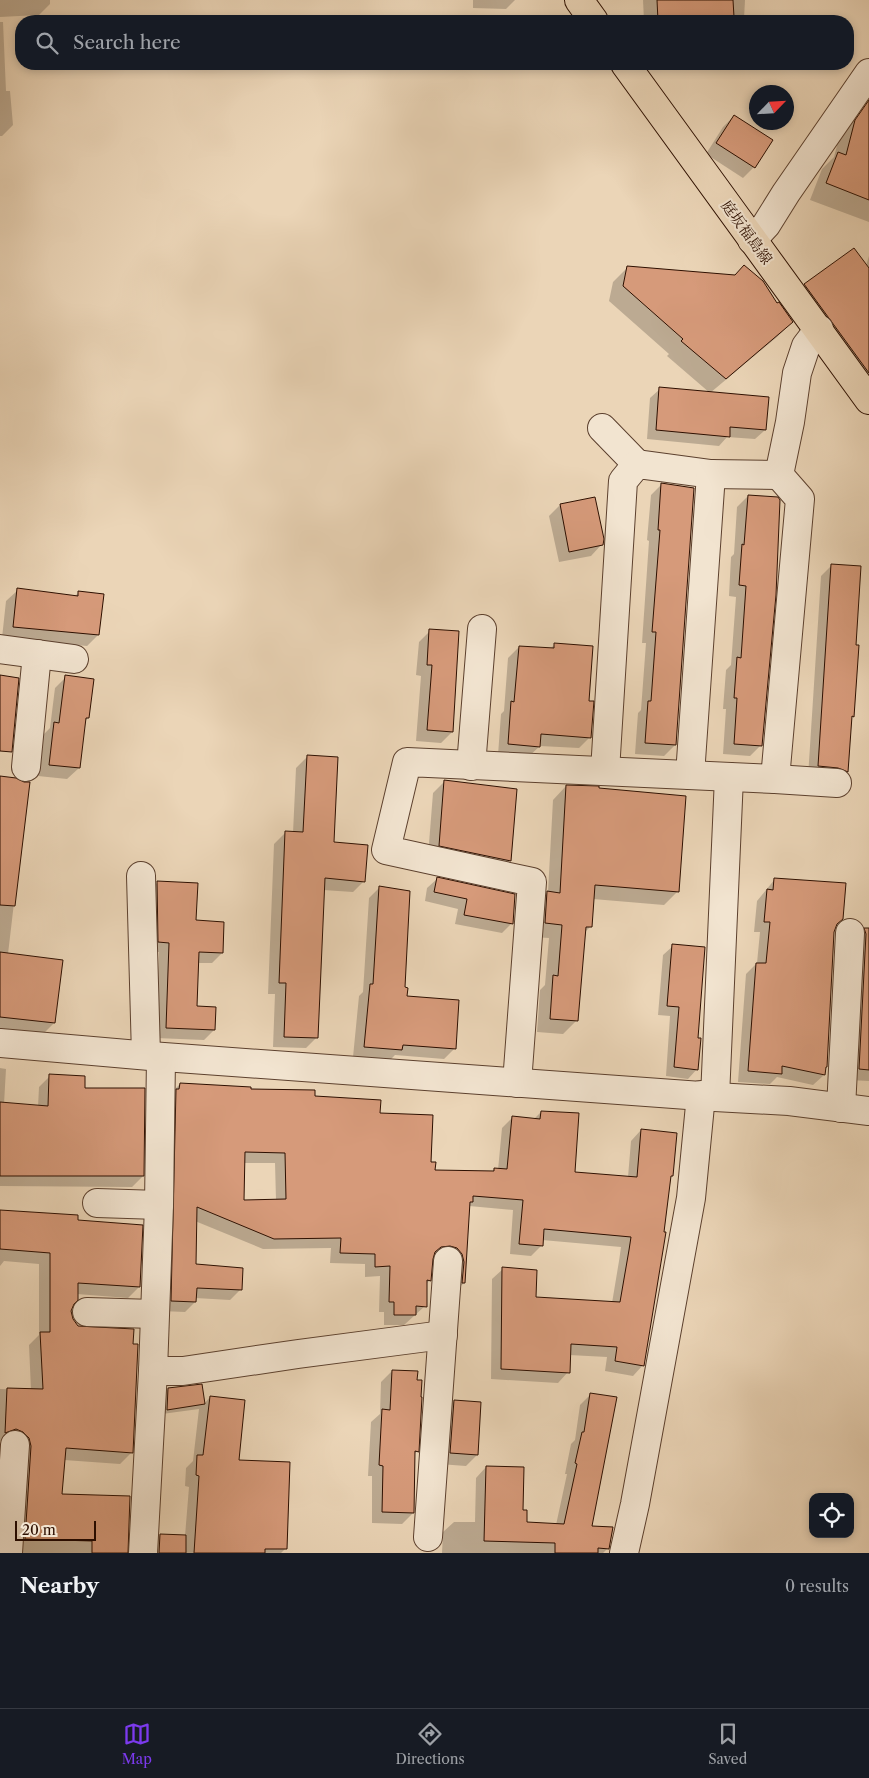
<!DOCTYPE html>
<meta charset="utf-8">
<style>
body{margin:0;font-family:"Libre Caslon Text","Noto Serif JP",serif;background:#242831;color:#f1f3f6}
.controls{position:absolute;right:15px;bottom:15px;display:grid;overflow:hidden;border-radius:10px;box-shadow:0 2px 8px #0003}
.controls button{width:45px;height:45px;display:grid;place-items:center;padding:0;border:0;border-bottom:1px solid #363941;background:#171b24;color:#f1f3f6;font:25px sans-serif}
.compass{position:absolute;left:749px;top:85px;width:45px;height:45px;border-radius:50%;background:#171b24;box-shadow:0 2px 8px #0003;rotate:65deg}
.scale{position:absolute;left:15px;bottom:12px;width:81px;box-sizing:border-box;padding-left:5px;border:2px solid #2d0f00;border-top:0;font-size:14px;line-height:18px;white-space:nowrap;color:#2d0f00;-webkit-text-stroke:4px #f2e4d0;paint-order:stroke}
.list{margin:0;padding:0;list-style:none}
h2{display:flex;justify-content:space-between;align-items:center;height:65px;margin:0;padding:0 20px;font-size:21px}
h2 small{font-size:16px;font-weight:400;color:#9ea1a6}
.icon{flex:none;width:28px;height:28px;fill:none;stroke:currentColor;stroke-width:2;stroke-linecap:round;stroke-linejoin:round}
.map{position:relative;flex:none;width:869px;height:1553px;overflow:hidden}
.search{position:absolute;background:#171b24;box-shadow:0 2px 8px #0003;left:15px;right:15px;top:15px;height:55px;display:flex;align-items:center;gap:12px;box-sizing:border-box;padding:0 18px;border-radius:20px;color:#9ea1a6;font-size:19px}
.sheet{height:155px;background:#171b24}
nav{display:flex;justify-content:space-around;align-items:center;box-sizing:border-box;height:70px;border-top:1px solid #363941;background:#171b24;font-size:14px;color:#9ea1a6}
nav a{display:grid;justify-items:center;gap:2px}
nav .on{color:#7c3aed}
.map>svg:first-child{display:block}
.shadow{fill:#0003;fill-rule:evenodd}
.building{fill:#d69a7a;stroke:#2d0f00;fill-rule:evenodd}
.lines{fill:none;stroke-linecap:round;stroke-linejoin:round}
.minor-casing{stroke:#5c402e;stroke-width:30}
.major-casing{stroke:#2d0f00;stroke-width:30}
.minor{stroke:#f2e4d0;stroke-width:28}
.major{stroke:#ebd5b7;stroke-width:28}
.labels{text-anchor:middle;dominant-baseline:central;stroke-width:4;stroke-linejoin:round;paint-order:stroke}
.street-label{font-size:15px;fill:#2d0f00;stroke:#f2e4d0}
</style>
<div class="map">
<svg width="869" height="1553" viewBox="0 0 869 1553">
<rect width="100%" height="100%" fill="#ebd5b7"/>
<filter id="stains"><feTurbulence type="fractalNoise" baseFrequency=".004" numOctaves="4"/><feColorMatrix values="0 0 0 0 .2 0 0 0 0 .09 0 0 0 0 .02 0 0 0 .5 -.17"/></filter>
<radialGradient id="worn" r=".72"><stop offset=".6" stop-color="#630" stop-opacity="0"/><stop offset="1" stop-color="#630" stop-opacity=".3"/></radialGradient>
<!-- shadow -->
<g class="shadow">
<polygon points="0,0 50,0 50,4 39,15 0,17"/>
<polygon points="473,0 515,0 506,9 473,8"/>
<polygon points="643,0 745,0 744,19 742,21 644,21"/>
<polygon points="0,22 3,22 6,91 10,91 13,125 2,136 0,136"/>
<polygon points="650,64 674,64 671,67"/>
<polygon points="864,109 869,110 869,222 810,200 822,169 834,157 839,138 848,126"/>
<polygon points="734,116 754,167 743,178 706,154 723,127"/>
<polygon points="869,256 869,411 788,301 805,285 866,266"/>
<polygon points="628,267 777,305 792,322 777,337 710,393 667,356 669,354 609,301 613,282"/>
<polygon points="660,389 765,430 755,439 727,437 719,446 647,439 650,398"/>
<polygon points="662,484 675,745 664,756 635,754 638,713 641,710 646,643 642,643 649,541 647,540 651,495"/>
<polygon points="748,496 761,745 750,756 723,754 726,709 723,709 726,670 731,665 736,597 729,596 731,557 734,554 737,507"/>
<polygon points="560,505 602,544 591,556 559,562 549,516"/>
<polygon points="832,565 855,646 853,716 851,718 847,772 836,783 808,777 821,576"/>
<polygon points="18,590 74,597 79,592 98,635 87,646 2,638 6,601"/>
<polygon points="430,631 452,732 441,743 416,741 421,676 416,675 419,642"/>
<polygon points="555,644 588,702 590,737 579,748 540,746 528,757 498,755 501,714 504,711 508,658 519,647 550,649"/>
<polygon points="66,677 88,718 84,722 79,768 67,779 38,776 43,735 50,728 55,688"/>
<polygon points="307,757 333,843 364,881 353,892 323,890 317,1037 306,1048 273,1047 275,994 268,994 274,844 285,833 293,833 296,768"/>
<polygon points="0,778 24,784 28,783 8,954 54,1023 42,1035 0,1035"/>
<polygon points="444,782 515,790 510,861 499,872 428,856 433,793"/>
<polygon points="566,786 678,891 664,905 593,899 590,927 584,933 576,1021 563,1034 537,1032 540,990 545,985 549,938 532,937 534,905 548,892 553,800"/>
<polygon points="437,879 512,923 502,933 455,924 458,909 425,901 427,888"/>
<polygon points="775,879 836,924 833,932 826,1067 824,1075 813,1085 777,1077 770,1084 738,1082 746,974 757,963 760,932 754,932 757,901"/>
<polygon points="158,882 195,921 222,953 212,963 197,963 196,1007 214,1030 204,1040 156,1038 159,952 149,952 147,893"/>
<polygon points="380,887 406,997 455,1048 444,1059 395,1055 390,1060 353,1057 359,996 363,992 369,898"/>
<polygon points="865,929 869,929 869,1081 848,1080 854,940"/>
<polygon points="673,946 697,1069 688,1079 666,1076 670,1016 658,1015 663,955"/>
<polygon points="0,1068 6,1069 4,1104 38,1107 39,1087 50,1076 84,1089 143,1176 132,1187 0,1186"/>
<path d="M180,1084L314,1097L379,1114L430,1164L434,1171L492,1172L494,1169L498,1170L502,1128L512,1118L533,1120L541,1112L573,1173L628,1177L631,1141L641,1130L672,1175L670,1178L643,1365L633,1376L605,1371L607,1357L569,1355L568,1372L558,1383L491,1379L492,1279L503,1269L535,1298L612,1303L619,1261L621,1247L542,1240V1245L531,1256L510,1254L513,1210L469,1206L464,1283L453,1293L438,1255L432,1257L430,1280L426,1284L425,1306L404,1325H384V1312H379L380,1276L365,1277V1264L330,1263L331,1248L263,1249L195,1221V1265L241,1289L230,1300L195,1298V1302L185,1312L161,1311L169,1095ZM244,1163H275L276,1200L243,1201Z"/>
<polygon points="0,1211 76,1221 139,1287 128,1298 77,1294 72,1304 70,1311 72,1319 132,1452 120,1464 64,1460 61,1495 126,1553 22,1553 23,1512 3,1440 0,1441 0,1389 31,1390 29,1345 39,1335 39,1264 4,1261 0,1266"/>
<polygon points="392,1371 417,1451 414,1454 413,1513 402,1524 372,1523 372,1476 368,1476 371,1422 380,1414 381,1382"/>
<polygon points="168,1389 204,1404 210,1397 238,1461 286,1548 281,1553 148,1553 149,1546 160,1535 185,1536 189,1487 185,1486 186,1468 193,1461 199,1409 162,1414 163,1394"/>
<polygon points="591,1394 590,1527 608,1548 603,1553 442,1553 443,1532 454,1522 475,1522 476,1478 486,1467 522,1511 526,1523 556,1525 567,1474 565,1474 571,1444 575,1440 580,1405"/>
<polygon points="454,1401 477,1455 466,1466 439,1464 443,1412"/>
</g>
<!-- building -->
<g class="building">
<polygon points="657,0 733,0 734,17 658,21"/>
<polygon points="869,100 869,200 826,183 838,152 846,155 855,120"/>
<polygon points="734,115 773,140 755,168 716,143"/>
<polygon points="854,248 869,268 869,373 804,284"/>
<polygon points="744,265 763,281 777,303 779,302 793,322 726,379 681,341 683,339 623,286 627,266 735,275"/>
<polygon points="659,387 769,397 766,430 730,427 730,437 656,430"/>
<polygon points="661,483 694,488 676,745 645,743 648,701 651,701 656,632 652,632 660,530 658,530"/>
<polygon points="748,495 778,497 780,500 776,595 762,746 734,744 737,698 734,698 737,657 741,658 746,586 739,585 742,544 744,545"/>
<polygon points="595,497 604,539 603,545 569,552 560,504"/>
<polygon points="831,564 861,566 856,645 859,645 854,717 852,716 848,772 838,768 818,766"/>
<polygon points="17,588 78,596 78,591 104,594 99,635 13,627"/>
<polygon points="429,629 459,631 453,732 427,730 432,665 427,665"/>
<polygon points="554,643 593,646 589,701 594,701 591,738 541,734 540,747 508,744 511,701 514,702 519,646 554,648"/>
<polygon points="0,675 19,678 12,752 0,751"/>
<polygon points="65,675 94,679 89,718 86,718 80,768 49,765 54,722 59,723"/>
<polygon points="307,755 338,757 334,842 368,845 365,882 325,878 318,1038 284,1037 286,983 279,983 285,831 303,832"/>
<polygon points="0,776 16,778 24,782 30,782 15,906 0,905"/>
<polygon points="444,780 517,789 511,861 439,846"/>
<polygon points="566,785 599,786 599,788 686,796 679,892 595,885 592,927 586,927 578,1021 550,1019 553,975 558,976 562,925 545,923 547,891 560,893"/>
<polygon points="437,877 515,894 513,924 464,915 467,899 434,892"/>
<polygon points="774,878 846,883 843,919 837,924 834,932 827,1067 826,1067 825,1075 782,1066 782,1074 748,1071 756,963 766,963 770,922 764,922 767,889 773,890"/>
<polygon points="157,881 198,883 196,920 224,922 223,953 199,952 197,1006 216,1007 215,1030 166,1028 169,943 158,942"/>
<polygon points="379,886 410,891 405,987 408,988 407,996 459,1000 456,1049 403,1045 402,1050 364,1047 370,984 373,984"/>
<polygon points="864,928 869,928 869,1070 859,1069 866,934"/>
<polygon points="672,944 705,947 698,1038 701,1038 698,1070 674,1067 679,1007 667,1006"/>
<polygon points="0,952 63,960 55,1023 0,1017"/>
<polygon points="49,1074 85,1076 85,1088 145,1088 144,1176 0,1176 0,1102 48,1106"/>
<path d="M180,1083L251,1087V1089L315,1090V1096L381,1100L380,1113L433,1115L431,1162H436L435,1170L494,1171V1168L507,1169L512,1116L540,1119L541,1111L579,1113L575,1172L637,1177L641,1129L677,1133L673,1176H671L664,1232H666L644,1366L615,1361L617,1347L571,1344L570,1373L501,1369L502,1267L537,1270L536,1297L620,1302L629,1250L631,1237L544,1229L543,1246L519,1244L523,1200L473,1196V1202H470L465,1283H462L464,1262L462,1254L457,1248L450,1246L441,1247L435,1252L433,1259L431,1281L427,1280V1307L416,1306V1315H394V1302H389L390,1266L375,1267V1254L340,1253L341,1238L274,1239L197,1207L196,1264L243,1268L242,1290L197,1288L196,1302L171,1301L176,1089H179ZM245,1152L285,1153L286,1199L244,1200Z"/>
<polygon points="0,1210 78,1215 78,1220 143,1225 140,1287 78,1283 78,1300 74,1304 71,1311 73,1319 78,1326 134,1329 133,1344 138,1344 133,1453 66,1448 62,1494 130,1496 128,1553 92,1553 92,1541 25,1539 31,1446 29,1438 23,1432 16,1429 5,1433 7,1388 43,1389 40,1332 50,1332 50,1253 0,1249"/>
<polygon points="392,1370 418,1371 417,1380 422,1380 421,1397 422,1397 419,1452 415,1451 414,1513 382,1512 383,1466 379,1465 382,1409 390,1410"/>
<polygon points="202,1384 205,1404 167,1410 168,1388"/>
<polygon points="590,1393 617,1397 592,1526 613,1527 609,1549 598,1548 598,1553 555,1553 555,1543 484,1541 486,1466 524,1467 523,1510 527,1510 527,1522 564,1524 577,1464 575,1463 582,1432 584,1432"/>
<polygon points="210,1396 245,1400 239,1460 290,1462 287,1549 265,1549 265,1553 194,1553 199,1476 196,1475 197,1455 203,1455"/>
<polygon points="454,1400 481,1402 478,1455 450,1453"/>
<polygon points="160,1534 186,1535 186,1553 159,1553"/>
</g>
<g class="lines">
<defs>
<g id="minor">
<polyline points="752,240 766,225 786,193 869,73"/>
<polyline points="602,428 637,464"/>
<polyline points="0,649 74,659"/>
<polyline points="471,766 482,629"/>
<polyline points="26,767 37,654"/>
<polyline points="605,771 623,481 637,464 711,474 779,475"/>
<polyline points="690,775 711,474"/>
<polyline points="775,779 837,783"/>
<polyline points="141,876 146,1055"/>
<polyline points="0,1043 150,1056 715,1097 789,1101 869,1111"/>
<polyline points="517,1083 532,882 386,850 407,762 775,779 800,499 779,475 790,422 797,373 806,346 819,329"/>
<polyline points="715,1097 729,777"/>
<polyline points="841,1108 850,933"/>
<polyline points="97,1203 159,1205"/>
<polyline points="87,1312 154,1314"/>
<polyline points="153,1371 183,1371 298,1354 443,1335"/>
<polyline points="428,1537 448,1261"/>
<polyline points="8,1553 15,1445"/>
<polyline points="143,1553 153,1371 159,1205 161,1057"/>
<polyline points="624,1553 635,1504 691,1198 701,1095"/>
</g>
<g id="major">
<polyline points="579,0 594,21"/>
<polyline points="625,64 869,400"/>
</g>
</defs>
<!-- minor casing -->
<use href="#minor" class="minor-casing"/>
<!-- major casing -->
<use href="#major" class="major-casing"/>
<!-- minor -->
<use href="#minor" class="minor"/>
<!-- major -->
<use href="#major" class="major"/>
</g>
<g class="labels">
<!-- street labels -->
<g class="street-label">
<text transform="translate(747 232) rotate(54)">庭坂福島線</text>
</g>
</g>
<rect width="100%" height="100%" filter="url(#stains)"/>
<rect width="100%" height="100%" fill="url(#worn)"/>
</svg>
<div class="controls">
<button><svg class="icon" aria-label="locate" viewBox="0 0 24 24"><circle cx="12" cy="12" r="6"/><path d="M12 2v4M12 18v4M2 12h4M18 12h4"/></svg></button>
</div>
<svg class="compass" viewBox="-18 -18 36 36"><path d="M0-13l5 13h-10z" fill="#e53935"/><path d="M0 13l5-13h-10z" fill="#9ea1a6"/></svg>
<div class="scale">20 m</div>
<div class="search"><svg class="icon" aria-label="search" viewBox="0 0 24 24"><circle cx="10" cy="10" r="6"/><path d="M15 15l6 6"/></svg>Search here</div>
</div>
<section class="sheet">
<h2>Nearby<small>0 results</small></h2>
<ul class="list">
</ul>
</section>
<nav>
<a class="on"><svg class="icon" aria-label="map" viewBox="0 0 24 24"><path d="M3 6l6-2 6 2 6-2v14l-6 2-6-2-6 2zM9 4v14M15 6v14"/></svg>Map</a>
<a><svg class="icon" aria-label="directions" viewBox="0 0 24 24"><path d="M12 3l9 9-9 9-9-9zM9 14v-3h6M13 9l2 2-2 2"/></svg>Directions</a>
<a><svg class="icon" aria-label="saved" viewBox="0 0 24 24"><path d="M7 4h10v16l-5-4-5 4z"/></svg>Saved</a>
</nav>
